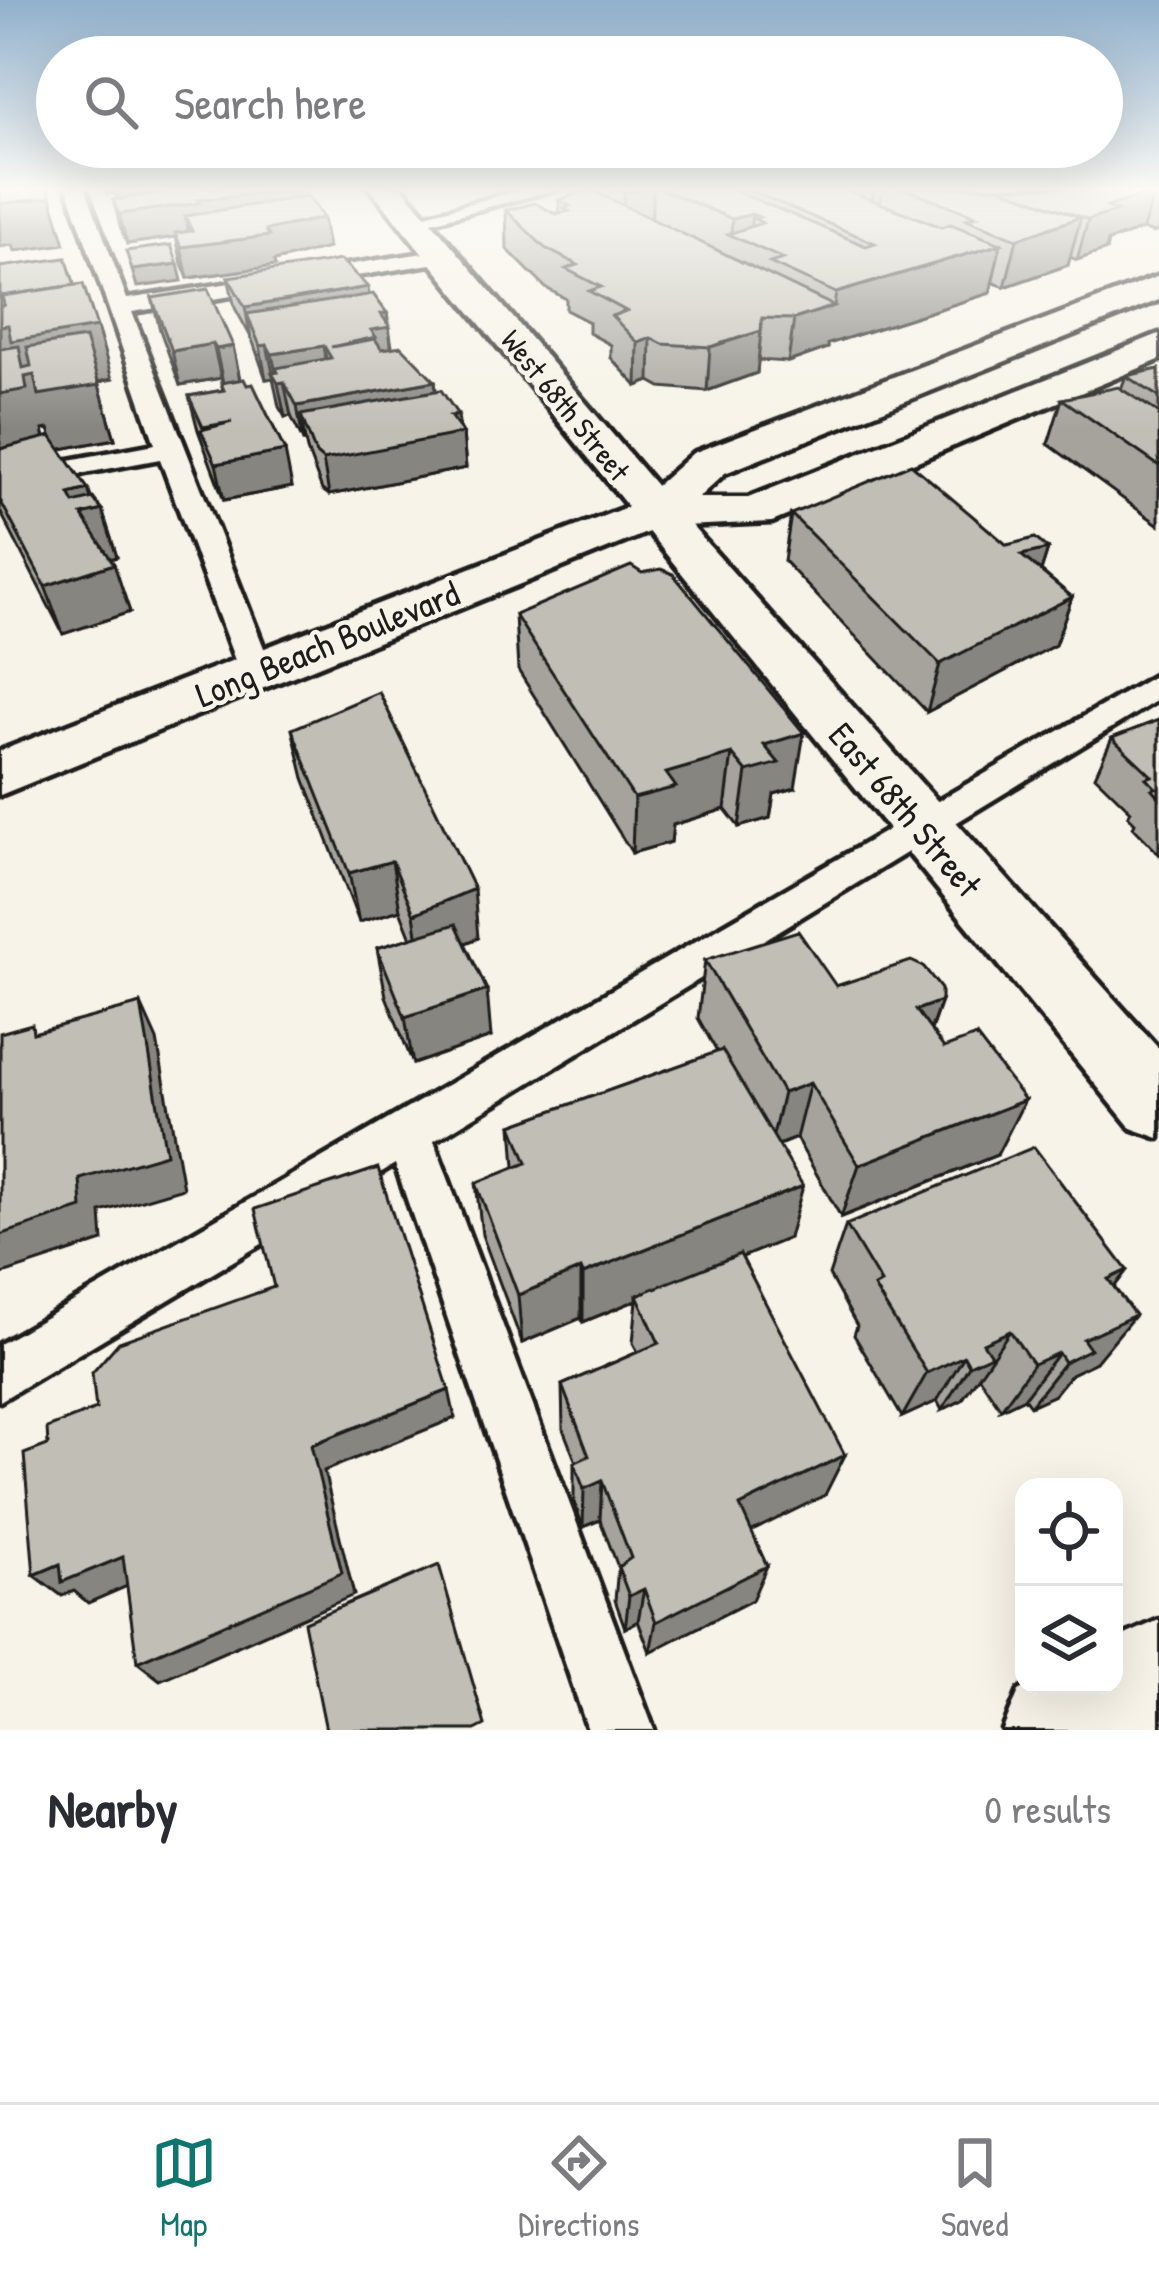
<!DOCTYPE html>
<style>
body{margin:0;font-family:"Patrick Hand",sans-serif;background:#f2f2f3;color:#2b2b33}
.controls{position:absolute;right:36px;bottom:36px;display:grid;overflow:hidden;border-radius:24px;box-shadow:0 12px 48px #0002}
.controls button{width:108px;height:108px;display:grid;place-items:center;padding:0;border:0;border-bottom:3px solid #e1e1e2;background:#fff;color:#2b2b33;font:60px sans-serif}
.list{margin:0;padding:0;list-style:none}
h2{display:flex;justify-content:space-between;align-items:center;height:156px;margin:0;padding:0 48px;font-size:51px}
h2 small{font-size:39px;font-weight:400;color:#7c7c81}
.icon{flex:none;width:66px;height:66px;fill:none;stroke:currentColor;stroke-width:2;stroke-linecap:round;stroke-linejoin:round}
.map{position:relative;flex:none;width:1159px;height:1730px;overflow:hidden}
.search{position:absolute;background:#fff;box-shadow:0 12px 48px #0002;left:36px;right:36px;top:36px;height:132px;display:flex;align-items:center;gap:30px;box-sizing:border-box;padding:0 42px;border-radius:66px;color:#7c7c81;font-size:45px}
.sheet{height:372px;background:#fff}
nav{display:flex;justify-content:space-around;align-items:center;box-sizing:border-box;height:168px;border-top:3px solid #e1e1e2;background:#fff;font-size:33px;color:#7c7c81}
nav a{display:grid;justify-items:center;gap:6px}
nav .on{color:#0f766e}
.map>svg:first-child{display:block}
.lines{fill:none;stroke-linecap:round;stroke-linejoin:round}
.lane-casing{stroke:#1c1c1c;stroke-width:9}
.street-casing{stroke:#1c1c1c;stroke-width:9}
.primary-casing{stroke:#1c1c1c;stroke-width:9}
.lane{fill:#f7f3e8;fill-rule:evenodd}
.street{fill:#f7f3e8;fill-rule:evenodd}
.primary{fill:#f7f3e8;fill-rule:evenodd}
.wall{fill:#a5a39c;stroke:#1c1c1c;stroke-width:3;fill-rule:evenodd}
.shaded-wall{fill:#86857f;stroke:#1c1c1c;stroke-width:3}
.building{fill:#c0beb5;stroke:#1c1c1c;stroke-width:3}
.labels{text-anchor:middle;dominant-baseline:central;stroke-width:9;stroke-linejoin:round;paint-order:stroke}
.far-street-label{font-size:30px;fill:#1c1c1c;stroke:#f7f3e8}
.street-label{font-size:36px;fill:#1c1c1c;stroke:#f7f3e8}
</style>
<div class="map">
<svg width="1159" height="1730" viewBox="0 0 1159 1730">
<rect width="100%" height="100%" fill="#f7f3e8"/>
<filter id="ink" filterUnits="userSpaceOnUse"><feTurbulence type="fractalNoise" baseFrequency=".00833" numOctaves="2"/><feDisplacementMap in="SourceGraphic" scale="24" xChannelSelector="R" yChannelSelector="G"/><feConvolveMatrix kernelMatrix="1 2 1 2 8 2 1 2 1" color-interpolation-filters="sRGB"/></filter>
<g filter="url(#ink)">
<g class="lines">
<defs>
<g id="lane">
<polygon points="67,187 85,187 127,299 443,250 453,256 443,262 132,312 273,671 268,678 244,678 239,671 160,459 0,489 0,473 155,444"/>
<polygon points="532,187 564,187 413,227 403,221"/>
<polygon points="1159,673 1159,699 434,1141 654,1730 588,1730 395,1164 0,1401 0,1344"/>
</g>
<g id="street">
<polygon points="369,187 402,187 671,503 1159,1049 1159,1138 1131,1128"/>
<polygon points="1159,1620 1159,1730 1003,1730 1019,1691 1030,1685 1114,1685 1114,1640"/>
</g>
<polygon id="primary" points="1159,276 1159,300 725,473 698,498 748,498 1159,334 1159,360 772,522 661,527 0,795 0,751 637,503 693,453"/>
</defs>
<!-- lane casing -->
<use href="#lane" class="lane-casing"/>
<!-- street casing -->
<use href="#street" class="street-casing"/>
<!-- primary casing -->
<use href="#primary" class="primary-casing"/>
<!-- lane -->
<use href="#lane" class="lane"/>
<!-- street -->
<use href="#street" class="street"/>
<!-- primary -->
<use href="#primary" class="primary"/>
</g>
<!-- wall -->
<g class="wall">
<polygon points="104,187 154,187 155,194 158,194 156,187 304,197 328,248 274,261 275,266 188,278 182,264 176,237 127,244 121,229 113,200 117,199 115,193 107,194"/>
<polygon points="587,187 1159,187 1159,231 1153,233 1143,229 1108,241 1106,250 1077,260 1070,257 1068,265 1005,287 992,282 990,293 828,344 828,348 788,362 758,360 757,373 707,391 661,387 650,381 637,386 611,358 611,345 589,333 589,322 566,310 566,299 546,288 507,249 506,210 559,213 559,200 587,190"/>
<path d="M0,266L112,379L98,382L115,439L60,449L88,489L91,498L102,510L117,557L110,559L130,612L63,634L0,511ZM49,429L52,437L45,438L43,430Z"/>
<polygon points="228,277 369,295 387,313 392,347 435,381 436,391 463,433 466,468 329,495 322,490 307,450 305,441 303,441 291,416 285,417 279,407 273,378 266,379 252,339 235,308"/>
<polygon points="152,298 233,346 240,379 292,487 224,500 198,430 189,396 223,390 221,383 223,383 221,378 180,385 160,330"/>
<polygon points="1159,369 1159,525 1048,444 1062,399 1121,389 1126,376"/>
<polygon points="791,514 1007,545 1048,549 1041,571 1072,597 1055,645 927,712 784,561"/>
<polygon points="515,615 795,788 774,794 770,818 739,827 725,809 673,825 671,842 632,853 518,670"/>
<polygon points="1159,720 1159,854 1133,827 1135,823 1128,816 1131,811 1095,776 1112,738"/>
<polygon points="292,729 478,938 465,943 491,1037 413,1064 386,996 377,948 411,938 400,910 359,922 304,778"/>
<polygon points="705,960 836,986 941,1001 931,1030 997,1155 841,1217 796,1138 779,1145 789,1238 742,1257 825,1495 751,1531 752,1600 650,1652 638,1621 625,1628 615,1600 618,1567 600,1520 583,1527 574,1502 574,1463 576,1462 563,1429 562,1385 638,1352 633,1343 637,1300 583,1322 581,1318 522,1343 482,1235 476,1183 515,1167 512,1125 717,1052 698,1018"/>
<polygon points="846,1225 1127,1270 1114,1287 1096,1362 1071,1374 1054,1395 1030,1406 1024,1398 1001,1409 979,1377 975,1379 962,1400 942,1410 937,1401 902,1417 854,1335 857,1326 829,1275"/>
</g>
<!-- shaded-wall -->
<g class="shaded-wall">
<polygon points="105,187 114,187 115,193 107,194"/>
<polygon points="125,187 154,187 156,200 119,204 115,188"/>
<polygon points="648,187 653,187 651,232 623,240 624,193"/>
<polygon points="874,187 883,187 876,227 867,229"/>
<polygon points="303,189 308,219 185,216 189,235 127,244 119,214 197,200"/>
<polygon points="1155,191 1143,229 1108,241 1106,250 1077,260 1088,220 1107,207"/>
<polygon points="51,197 65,244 15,251 13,245 0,247 0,204"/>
<polygon points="752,214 749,243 731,235 732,219"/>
<polygon points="1081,217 1068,265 1005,287 1017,239"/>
<polygon points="323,218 328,248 274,261 275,266 188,278 181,247"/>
<polygon points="1001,244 990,293 828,344 828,348 788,362 794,319 834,306 836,293"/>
<polygon points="178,264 182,281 137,287 132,270"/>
<polygon points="368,287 372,319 247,314 251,339 245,307"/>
<polygon points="0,296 97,327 112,379 98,382 115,439 56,450 49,429 43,430 46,443 0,452"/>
<polygon points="387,313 393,360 331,347 371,330 381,314"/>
<polygon points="761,331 757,373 707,391 710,347"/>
<polygon points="651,338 650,381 637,386 638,343"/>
<polygon points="213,344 221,378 180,385 172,351"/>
<polygon points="267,345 274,378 266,379 260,346"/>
<polygon points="233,346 240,380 223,383 216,349"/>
<polygon points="324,346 329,379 284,382 291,416 285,417 272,354"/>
<polygon points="435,381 438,415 301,415 305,441 303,441 297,406"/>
<polygon points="458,415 460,433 463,433 466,468 329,495 323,460"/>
<polygon points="285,451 292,487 224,500 216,464"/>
<polygon points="88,489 95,512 102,510 117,557 98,562 69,494"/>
<polygon points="1048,549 1033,596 1021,555"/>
<polygon points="114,564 130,612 63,634 45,586"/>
<polygon points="1072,597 1055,645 927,712 940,664"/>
<polygon points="804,733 795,788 774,794 770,818 739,827 747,772 764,745"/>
<polygon points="732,754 725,809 673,825 671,842 632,853 634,798 666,773"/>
<polygon points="392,861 400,910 359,922 349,873"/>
<polygon points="474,889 478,938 421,962 414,914"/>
<polygon points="487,990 491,1037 413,1064 405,1017"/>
<polygon points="941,1001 920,1058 916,1010"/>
<polygon points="141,1004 157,1040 183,1188 101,1212 103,1241 0,1275 0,1235 80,1179"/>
<polygon points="810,1083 796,1138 770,1148 783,1093"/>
<polygon points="1025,1100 997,1155 841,1217 859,1165"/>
<polygon points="803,1186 789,1238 639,1299 637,1295 637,1300 583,1322 583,1274"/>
<polygon points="581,1269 581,1318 522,1343 518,1295"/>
<polygon points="1127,1270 1090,1319 1108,1279"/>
<polygon points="1135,1315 1096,1362 1071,1374 1054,1395 1030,1406 1083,1339"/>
<polygon points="1010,1331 962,1400 942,1410 983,1343"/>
<polygon points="1058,1353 1024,1398 1001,1409 1033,1364"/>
<polygon points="964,1356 937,1401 902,1417 927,1373"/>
<polygon points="449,1390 455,1418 324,1471 354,1595 160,1680 137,1662 311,1445"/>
<polygon points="845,1455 825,1495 728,1543 740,1506"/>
<polygon points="602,1481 600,1520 583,1527 584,1489"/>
<polygon points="123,1557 146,1578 88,1603 74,1591 62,1596 34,1575 60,1564"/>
<polygon points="767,1566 752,1600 650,1652 656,1622"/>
<polygon points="644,1589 638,1621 625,1628 629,1596"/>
</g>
<!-- building -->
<g class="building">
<polygon points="0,187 48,187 51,197 0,204"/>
<polygon points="157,187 301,187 303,189 197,200 199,203 119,214 113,200 160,193"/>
<polygon points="610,187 648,187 624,193"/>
<polygon points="657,187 726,187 866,246 875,243 746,189 754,187 855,187 858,188 849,191 941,227 951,224 1001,244 836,293 770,263 783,259 728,234 762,223 753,218 759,217 752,214 732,219"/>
<polygon points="901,187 999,187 1081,217 1017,239 966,219 976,216"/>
<polygon points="999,187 1159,187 1159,192 1155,191 1107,207 1117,211 1088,220"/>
<polygon points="589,189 834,306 794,319 762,318 761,331 710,347 663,344 651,338 638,343 612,316 626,311 589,291 601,287 566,269 578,265 545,248 506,210 535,203 556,214 569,211 564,208 570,206 559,200"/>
<polygon points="308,196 323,218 266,230 269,236 181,247 175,233 192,231 185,216"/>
<polygon points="171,245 178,264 132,270 126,251"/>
<polygon points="66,258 75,285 2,296 4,305 0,307 0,267"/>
<polygon points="341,260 368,287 245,307 228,277"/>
<polygon points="83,284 97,327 11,341 8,325 0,326 0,307 4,305 2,296"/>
<polygon points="208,289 233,346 216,349 213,344 172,351 152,298"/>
<polygon points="373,294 387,313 381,314 390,327 371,330 376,337 331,347 375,339 382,349 401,346 435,381 297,406 284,382 278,383 272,373 278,372 276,368 331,358 324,346 272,354 267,345 260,346 247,314"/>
<polygon points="85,338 99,385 38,395 34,375 25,377 27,389 0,394 0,349 19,346 23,368 31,366 27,347"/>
<polygon points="1159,369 1159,397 1126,376"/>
<polygon points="244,379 247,385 253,384 285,451 216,464 201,430 232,422 203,427 189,396 224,390 221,383"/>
<polygon points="1118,387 1159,413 1159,466 1062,399"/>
<polygon points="441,390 458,415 450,416 463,433 323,460 316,454 301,415"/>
<polygon points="51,436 88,489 69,494 74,503 93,498 102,510 82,515 114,564 45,586 0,500 0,449"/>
<polygon points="911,464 1007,545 1035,538 1048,549 1021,555 1072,597 940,664 791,514"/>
<polygon points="631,566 642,573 661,569 673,574 804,733 764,745 779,763 747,772 732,754 666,773 676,787 634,798 515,615"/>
<polygon points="379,692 474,889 414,914 392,861 349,873 292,729"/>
<polygon points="1159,720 1159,797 1152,789 1156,788 1146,778 1152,776 1112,738"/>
<polygon points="456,924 487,990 405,1017 377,948"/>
<polygon points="798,931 836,986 911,961 924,967 941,989 941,1001 916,1010 944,1048 976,1036 1025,1100 859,1165 810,1083 783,1093 705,960"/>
<polygon points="141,1004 166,1154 80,1179 82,1208 0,1235 0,1033 32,1024 33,1033"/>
<polygon points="722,1050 803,1186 583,1274 581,1269 518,1295 476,1183 527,1163 512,1125"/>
<polygon points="1034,1147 1127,1270 1108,1279 1135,1315 1083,1339 1090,1349 1064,1362 1058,1353 1033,1364 1010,1331 983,1343 991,1355 969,1365 964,1356 927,1373 874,1287 881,1283 846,1225"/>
<polygon points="378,1168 449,1390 311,1445 342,1573 137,1662 123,1557 62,1582 60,1564 34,1575 24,1454 48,1445 47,1428 96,1409 92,1373 119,1342 274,1287 255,1209"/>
<polygon points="740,1254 845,1455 740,1506 767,1566 656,1622 644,1589 629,1596 618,1567 631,1558 602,1481 584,1489 574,1463 589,1456 562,1385 659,1343 637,1295"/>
<polygon points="439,1565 485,1725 475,1730 326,1730 304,1622"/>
</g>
</g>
<!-- sky -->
<linearGradient id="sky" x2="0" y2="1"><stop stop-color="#90b0cc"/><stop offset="0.44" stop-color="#fbfaf5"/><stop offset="1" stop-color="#fbfaf5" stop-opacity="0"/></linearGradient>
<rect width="1159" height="429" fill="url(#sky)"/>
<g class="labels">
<!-- far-street labels -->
<g class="far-street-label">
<text transform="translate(566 405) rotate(51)">West 68th Street</text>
</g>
<!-- street labels -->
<g class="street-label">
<text transform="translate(327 643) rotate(-22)">Long Beach Boulevard</text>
<text transform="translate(906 809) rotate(50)">East 68th Street</text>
</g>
</g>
</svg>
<div class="controls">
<button><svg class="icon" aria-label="locate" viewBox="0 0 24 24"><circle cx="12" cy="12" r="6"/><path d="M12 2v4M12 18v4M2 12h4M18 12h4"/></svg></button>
<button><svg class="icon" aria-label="layers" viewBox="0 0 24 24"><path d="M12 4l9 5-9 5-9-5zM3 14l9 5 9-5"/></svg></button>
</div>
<div class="search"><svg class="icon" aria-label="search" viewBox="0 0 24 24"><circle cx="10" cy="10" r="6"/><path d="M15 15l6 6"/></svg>Search here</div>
</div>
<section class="sheet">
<h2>Nearby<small>0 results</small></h2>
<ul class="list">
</ul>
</section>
<nav>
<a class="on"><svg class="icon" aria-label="map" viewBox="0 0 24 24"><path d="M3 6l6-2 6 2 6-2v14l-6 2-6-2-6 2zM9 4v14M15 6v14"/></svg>Map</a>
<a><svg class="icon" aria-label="directions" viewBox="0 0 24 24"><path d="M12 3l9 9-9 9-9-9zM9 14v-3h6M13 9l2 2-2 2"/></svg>Directions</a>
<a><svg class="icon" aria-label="saved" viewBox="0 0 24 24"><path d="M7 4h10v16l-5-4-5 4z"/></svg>Saved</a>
</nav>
